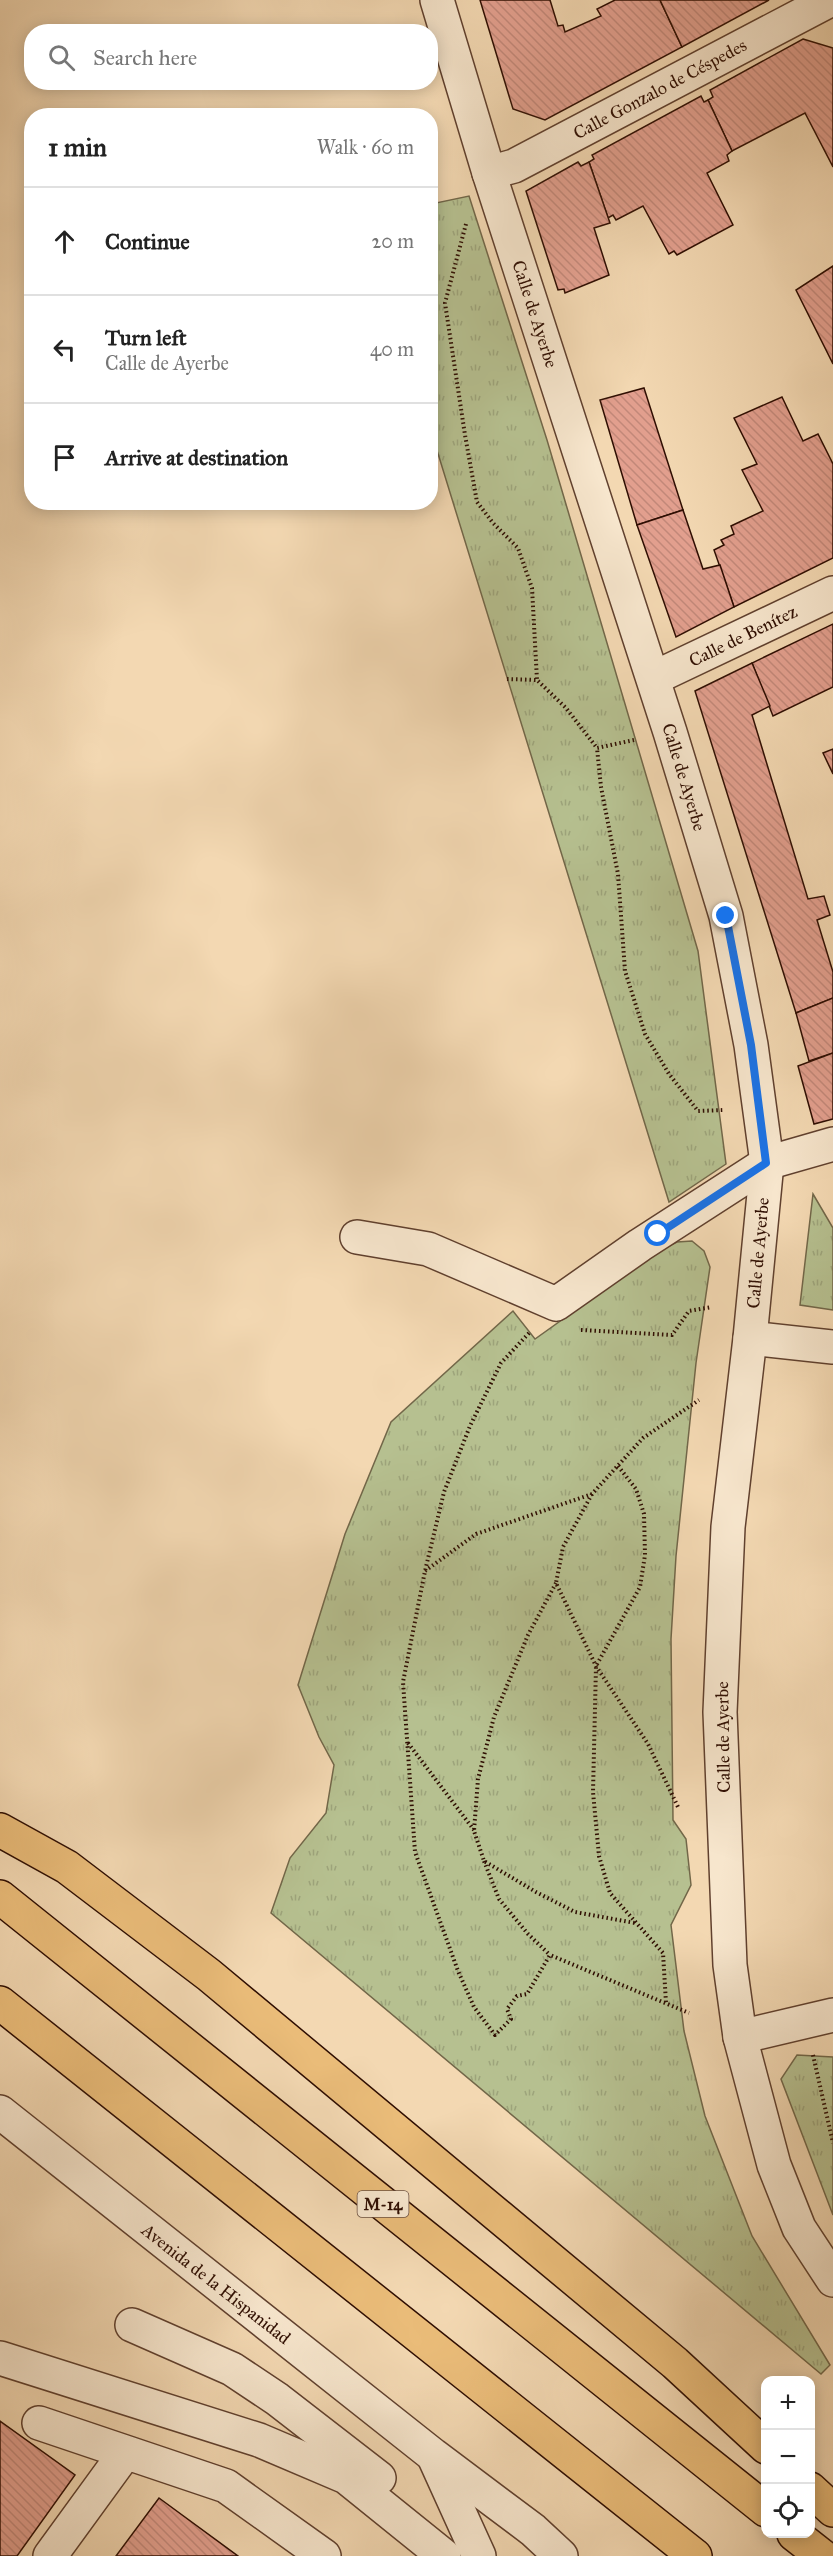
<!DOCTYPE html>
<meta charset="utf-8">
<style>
body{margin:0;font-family:"IM FELL Great Primer",serif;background:#f2f2f2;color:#222}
.controls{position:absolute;right:18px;bottom:18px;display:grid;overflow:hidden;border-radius:12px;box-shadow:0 3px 15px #0003}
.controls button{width:54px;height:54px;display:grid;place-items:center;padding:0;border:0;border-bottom:2px solid #e0e0e0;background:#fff;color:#222;font:30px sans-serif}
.stop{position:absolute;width:18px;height:18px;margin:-14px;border:4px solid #1a73e8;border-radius:50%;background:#fff}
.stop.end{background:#1a73e8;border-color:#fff;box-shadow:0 2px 6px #0008}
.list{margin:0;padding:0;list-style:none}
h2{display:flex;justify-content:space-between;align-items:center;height:78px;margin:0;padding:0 24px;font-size:26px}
h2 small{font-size:20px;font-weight:400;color:#767676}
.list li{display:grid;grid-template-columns:39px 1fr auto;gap:18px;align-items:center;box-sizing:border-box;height:108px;padding:0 24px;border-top:2px solid #e0e0e0}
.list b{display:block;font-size:22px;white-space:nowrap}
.list p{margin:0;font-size:20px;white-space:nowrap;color:#767676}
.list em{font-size:20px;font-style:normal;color:#767676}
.icon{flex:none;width:33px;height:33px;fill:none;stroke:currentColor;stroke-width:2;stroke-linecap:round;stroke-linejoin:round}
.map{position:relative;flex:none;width:833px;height:2556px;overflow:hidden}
.search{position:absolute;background:#fff;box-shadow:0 3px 15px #0003;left:24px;top:24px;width:414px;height:66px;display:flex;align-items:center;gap:15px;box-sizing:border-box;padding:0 21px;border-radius:24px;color:#767676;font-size:22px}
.panel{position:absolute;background:#fff;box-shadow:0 3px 15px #0003;left:24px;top:108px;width:414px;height:402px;border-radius:24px}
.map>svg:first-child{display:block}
.grass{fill:url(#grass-tufts);stroke:#726749;stroke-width:1.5}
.building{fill:url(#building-back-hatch);stroke:#2f0e02;stroke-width:1.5}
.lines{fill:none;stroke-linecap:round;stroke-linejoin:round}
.minor-casing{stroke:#60402e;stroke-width:36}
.highway-casing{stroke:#2f0e02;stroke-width:36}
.path{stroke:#2f0e02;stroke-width:4;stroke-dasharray:1.5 3;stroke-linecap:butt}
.minor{stroke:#f7e6cd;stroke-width:33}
.highway{stroke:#eabc79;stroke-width:33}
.route{stroke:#1a73e8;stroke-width:8}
.labels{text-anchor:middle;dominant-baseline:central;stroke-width:4.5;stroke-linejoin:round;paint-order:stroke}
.shield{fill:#f7e6cd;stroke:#6b4f3f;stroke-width:1.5}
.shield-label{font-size:16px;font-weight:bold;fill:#2f0e02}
.street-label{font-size:18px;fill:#2f0e02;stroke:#f7e6cd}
</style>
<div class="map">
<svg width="833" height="2556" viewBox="0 0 833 2556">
<defs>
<pattern id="grass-tufts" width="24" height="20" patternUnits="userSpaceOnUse" patternTransform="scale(1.5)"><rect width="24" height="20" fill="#b6c090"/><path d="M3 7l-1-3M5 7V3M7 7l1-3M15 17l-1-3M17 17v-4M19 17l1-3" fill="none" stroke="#9da47b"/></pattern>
<pattern id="building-back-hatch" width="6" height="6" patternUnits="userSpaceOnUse" patternTransform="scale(1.5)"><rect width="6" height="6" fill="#e29f8e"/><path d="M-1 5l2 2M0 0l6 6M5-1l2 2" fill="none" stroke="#c28879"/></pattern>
</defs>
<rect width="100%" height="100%" fill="#f3d8b2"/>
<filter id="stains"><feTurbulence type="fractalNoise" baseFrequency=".00333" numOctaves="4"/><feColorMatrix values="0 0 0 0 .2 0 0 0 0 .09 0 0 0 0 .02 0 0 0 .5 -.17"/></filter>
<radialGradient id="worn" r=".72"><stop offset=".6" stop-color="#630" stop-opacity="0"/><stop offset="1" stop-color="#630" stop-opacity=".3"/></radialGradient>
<!-- grass -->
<g class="grass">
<polygon points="469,196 547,440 698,951 726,1164 669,1202 431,431 431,204"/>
<polygon points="813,1194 833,1228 833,1310 800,1305"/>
<polygon points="692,1241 704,1251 710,1267 696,1363 676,1556 671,1639 673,1820 686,1839 691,1885 671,1925 684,2031 705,2116 752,2236 830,2365 821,2374 271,1913 290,1858 326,1813 334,1765 319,1737 298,1685 345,1534 391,1422 513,1311 535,1339 657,1252 677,1242"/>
<polygon points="797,2055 833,2057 833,2215 781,2079"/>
</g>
<!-- building -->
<g class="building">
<polygon points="480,0 550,0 558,26 563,25 565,32 601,16 597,9 615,0 660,0 682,47 545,120 513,109"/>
<polygon points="660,0 769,0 682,47"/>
<polygon points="803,39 833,48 833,167 805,113 732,151 708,100 713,97 710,90"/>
<polygon points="701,96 704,102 708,100 732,151 727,155 729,161 707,173 733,225 677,255 674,251 669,254 643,206 616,220 613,215 608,218 589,162 594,159 592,155"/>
<polygon points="578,162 581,166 589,162 610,223 594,228 609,275 565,293 564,289 558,290 526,191"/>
<polygon points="833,266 833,364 796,290"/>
<polygon points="644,388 683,510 637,525 600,400"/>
<polygon points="782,397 803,441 818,434 833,464 833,558 734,607 714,550 724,545 721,540 734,534 731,526 763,511 742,470 757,464 734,418"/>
<polygon points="683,510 703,569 720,565 734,607 676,637 637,525"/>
<polygon points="833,624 833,687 773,716 752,663"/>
<polygon points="752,663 770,706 752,715 808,899 824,896 830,915 817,920 833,972 833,998 796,1013 695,691"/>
<polygon points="833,749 833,774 823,753"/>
<polygon points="833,998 833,1053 809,1061 796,1013"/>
<polygon points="833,1053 833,1119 814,1124 798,1066"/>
<polygon points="0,2421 75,2475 17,2556 0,2556"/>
<polygon points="159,2498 238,2556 116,2556"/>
</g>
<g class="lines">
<defs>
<g id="minor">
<polyline points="437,0 489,173 670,732 726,916 751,1045 767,1163 750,1338 728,1527 720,1712 730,1965 740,2037 774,2165 799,2228 833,2280"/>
<polyline points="489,173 514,166 830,0"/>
<polyline points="654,678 833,593"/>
<polyline points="357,1237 428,1249 556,1304 640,1245 767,1163 833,1144"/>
<polyline points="750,1338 833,1347"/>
<polyline points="740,2037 833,2015"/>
<polyline points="0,2112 433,2455 533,2530 561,2556"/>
<polyline points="132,2325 232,2369 277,2399 379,2478"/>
<polyline points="0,2358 259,2440 346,2477 444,2556"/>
<polyline points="39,2423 226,2486 324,2556"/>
<polyline points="435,2459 479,2556"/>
<polyline points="50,2556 125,2453"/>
</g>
<g id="highway">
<polyline points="0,1830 67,1867 209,1975 675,2363 766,2447"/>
<polyline points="0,1897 766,2510"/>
<polyline points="0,2003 695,2556"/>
<polyline points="810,2489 833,2510"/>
<polyline points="794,2534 822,2556"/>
</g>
</defs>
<!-- minor casing -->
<use href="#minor" class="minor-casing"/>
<!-- highway casing -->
<use href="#highway" class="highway-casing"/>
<!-- path -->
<g class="path">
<polyline points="466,224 445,303 465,435 477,502 493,523 518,548 532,588 537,680"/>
<polyline points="507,679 537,680 566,708 597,748"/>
<polyline points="634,740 597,748 601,787 618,874 625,971 645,1034 669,1074 698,1111 724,1110"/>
<polyline points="581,1330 672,1335 689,1311 712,1307"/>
<polyline points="529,1333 501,1363 470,1426 444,1492 425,1571 403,1682 415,1852 458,1971 474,2007 495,2035 511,2019 507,2009 517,1996 527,1994 550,1955 689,2013"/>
<polyline points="618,1466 636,1489 644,1514 645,1555 640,1587 596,1666 593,1792 599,1856 610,1893 663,1953 666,2003"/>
<polyline points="592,1494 563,1547 556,1583 596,1666 648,1744 678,1807"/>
<polyline points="425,1571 476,1534 592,1494 643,1438 699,1400"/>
<polyline points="556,1583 528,1635 494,1717 478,1779 474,1831 484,1861 536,1892 575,1912 635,1923"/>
<polyline points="408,1743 474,1830"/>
<polyline points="484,1861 499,1899 528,1934 550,1955"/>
<polyline points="813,2055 833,2143"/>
</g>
<!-- minor -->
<use href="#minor" class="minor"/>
<!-- highway -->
<use href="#highway" class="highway"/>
</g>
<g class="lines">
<!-- route -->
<polyline class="route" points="658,1234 766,1163 751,1045 726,916"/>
</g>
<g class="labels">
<!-- shield labels -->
<rect class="shield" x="357.5" y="2191" width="51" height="26" rx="4.5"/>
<g class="shield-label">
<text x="383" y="2204">M-14</text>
</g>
<!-- street labels -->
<g class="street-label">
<text transform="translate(660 89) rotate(-28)">Calle Gonzalo de Céspedes</text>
<text transform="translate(535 314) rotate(72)">Calle de Ayerbe</text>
<text transform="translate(743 636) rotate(-26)">Calle de Benítez</text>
<text transform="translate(684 777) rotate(73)">Calle de Ayerbe</text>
<text transform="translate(758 1253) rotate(-85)">Calle de Ayerbe</text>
<text transform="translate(723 1737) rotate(-91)">Calle de Ayerbe</text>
<text transform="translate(216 2284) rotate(38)">Avenida de la Hispanidad</text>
</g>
</g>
<rect width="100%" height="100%" filter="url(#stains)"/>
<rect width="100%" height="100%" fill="url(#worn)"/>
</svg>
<div class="controls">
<button>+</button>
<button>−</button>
<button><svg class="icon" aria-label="locate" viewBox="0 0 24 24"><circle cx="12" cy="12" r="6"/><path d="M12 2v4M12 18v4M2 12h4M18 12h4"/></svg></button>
</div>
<div class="stop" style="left:658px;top:1234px"></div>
<div class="stop end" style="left:726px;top:916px"></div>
<div class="search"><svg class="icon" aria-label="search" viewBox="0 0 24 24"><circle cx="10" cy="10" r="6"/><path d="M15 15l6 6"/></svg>Search here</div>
<section class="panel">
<h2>1 min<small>Walk · 60 m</small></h2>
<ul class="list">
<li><svg class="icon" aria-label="ahead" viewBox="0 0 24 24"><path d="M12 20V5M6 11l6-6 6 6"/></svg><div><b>Continue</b></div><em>20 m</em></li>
<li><svg class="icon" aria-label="left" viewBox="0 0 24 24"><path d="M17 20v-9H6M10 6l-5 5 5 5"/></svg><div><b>Turn left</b><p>Calle de Ayerbe</p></div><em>40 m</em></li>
<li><svg class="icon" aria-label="arrive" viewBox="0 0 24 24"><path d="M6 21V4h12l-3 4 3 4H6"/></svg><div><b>Arrive at destination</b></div></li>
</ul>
</section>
</div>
